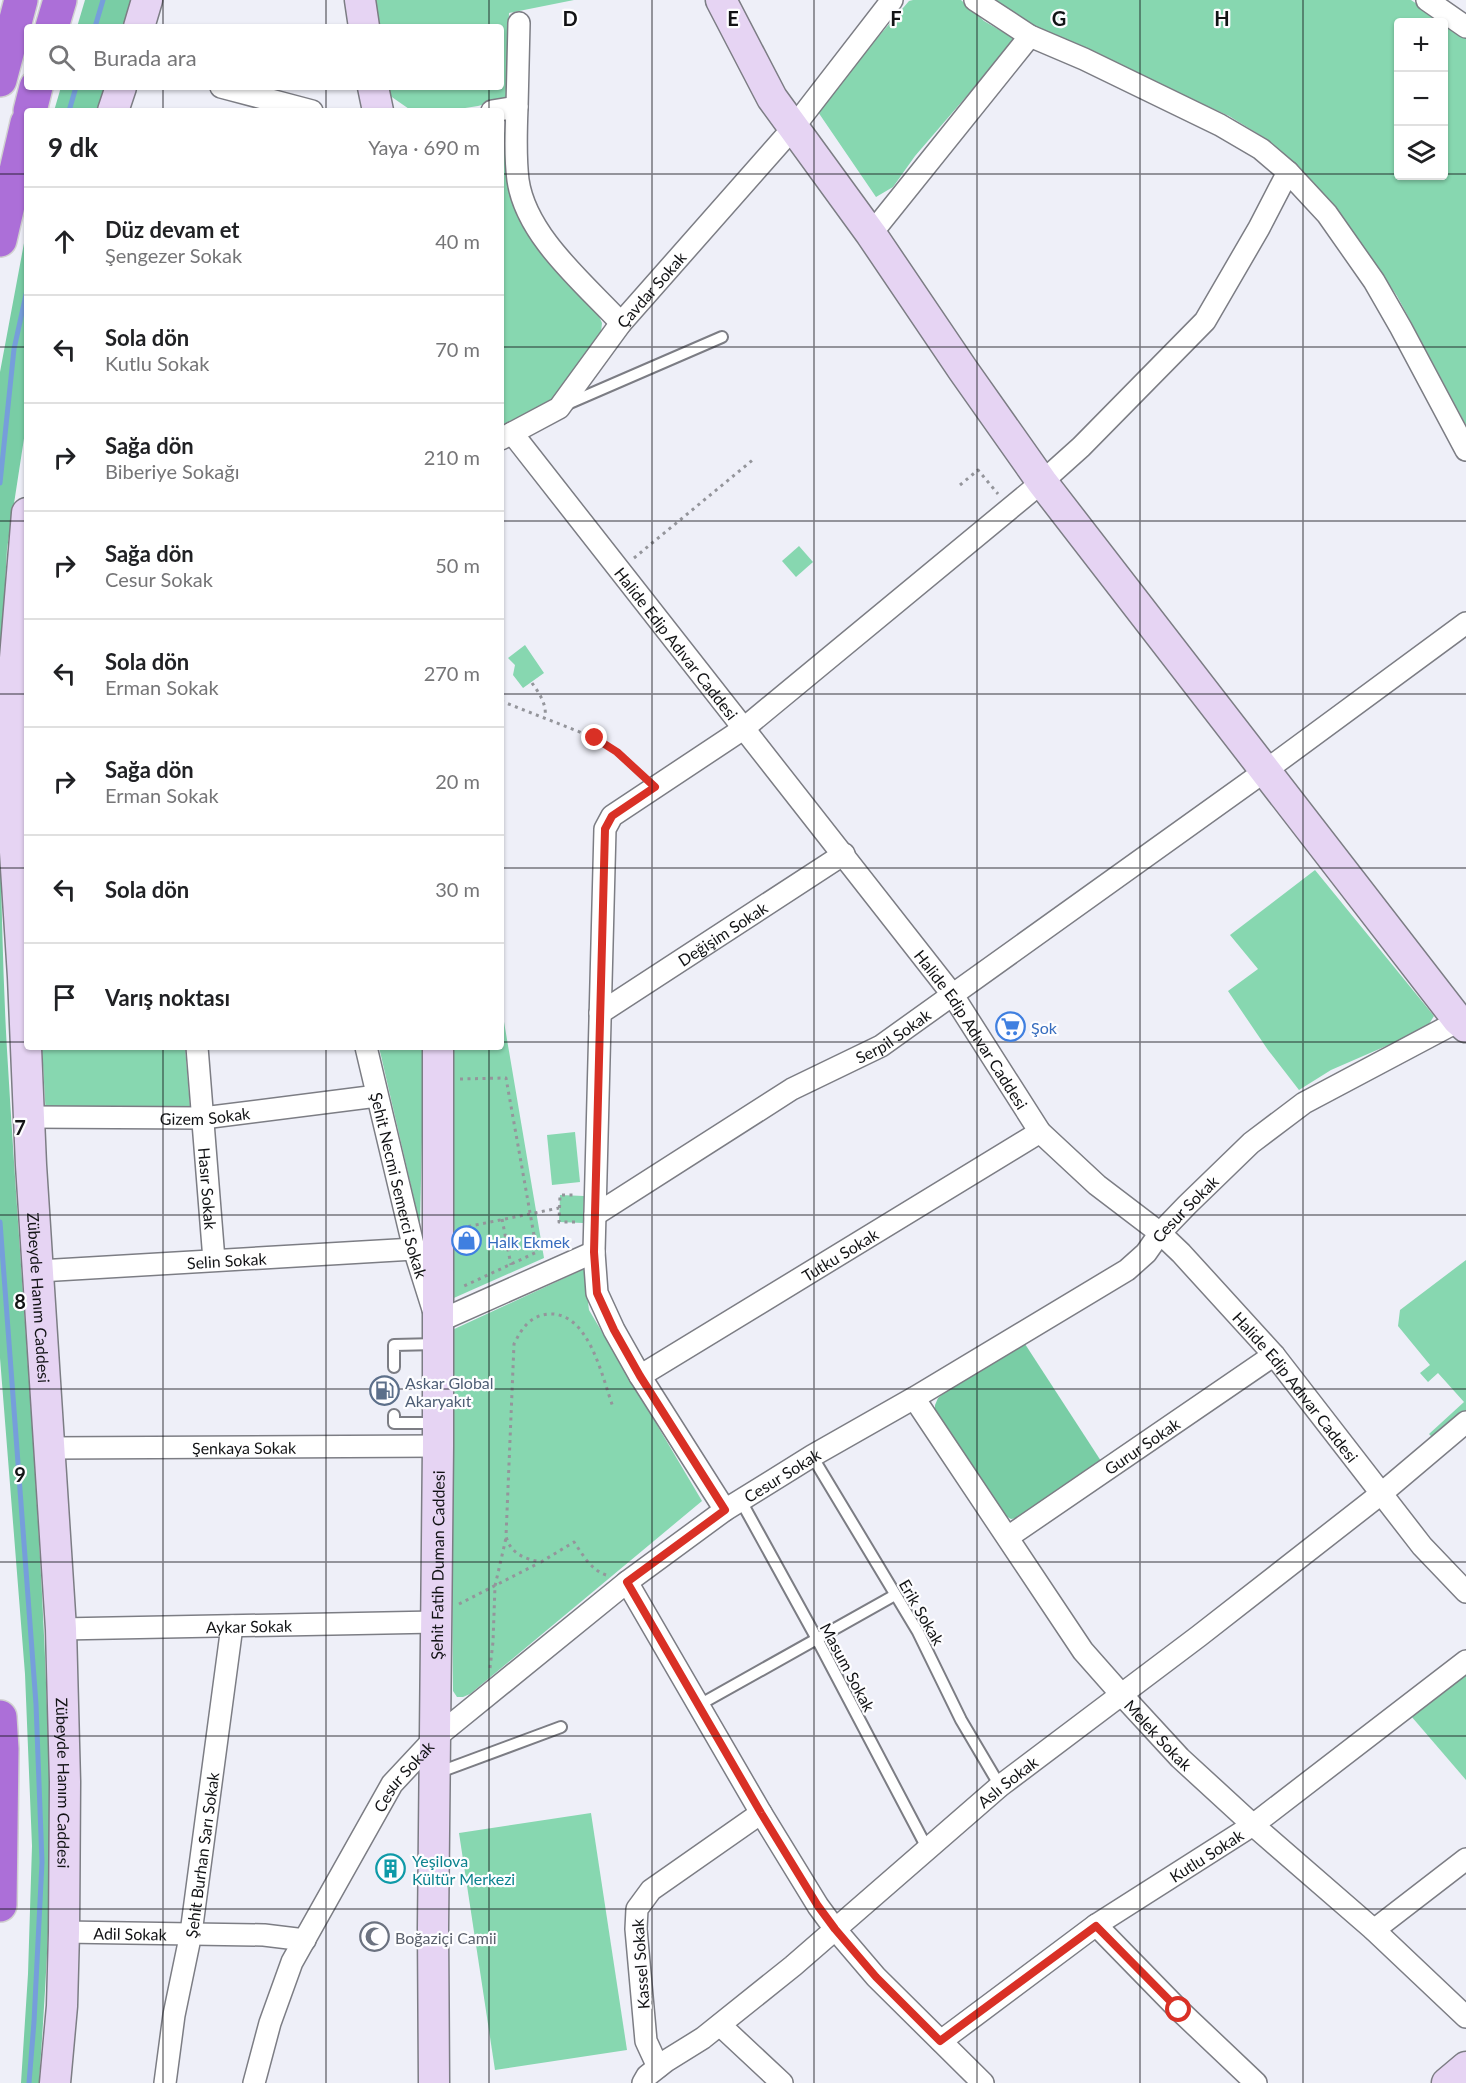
<!DOCTYPE html>
<html lang="tr">
<meta charset="utf-8">
<style>
body{margin:0;font-family:Lato,sans-serif;background:#f2f2f2;color:#202124}
.controls{position:absolute;right:18px;top:18px;display:grid;overflow:hidden;border-radius:6px;box-shadow:0 2px 4px #0004}
.controls button{width:54px;height:54px;display:grid;place-items:center;padding:0;border:0;border-bottom:2px solid #e0e0e0;background:#fff;color:#202124;font:30px sans-serif}
.stop{position:absolute;width:18px;height:18px;margin:-14px;border:4px solid #d93025;border-radius:50%;background:#fff}
.stop.end{background:#d93025;border-color:#fff;box-shadow:0 2px 6px #0008}
.list{margin:0;padding:0;list-style:none}
h2{display:flex;justify-content:space-between;align-items:center;height:78px;margin:0;padding:0 24px;font-size:26px}
h2 small{font-size:20px;font-weight:400;color:#757577}
.list li{display:grid;grid-template-columns:39px 1fr auto;gap:18px;align-items:center;box-sizing:border-box;height:108px;padding:0 24px;border-top:2px solid #e0e0e0}
.list b{display:block;font-size:22px;white-space:nowrap}
.list p{margin:0;font-size:20px;white-space:nowrap;color:#757577}
.list em{font-size:20px;font-style:normal;color:#757577}
.icon{flex:none;width:33px;height:33px;fill:none;stroke:currentColor;stroke-width:2;stroke-linecap:round;stroke-linejoin:round}
.map{position:relative;flex:none;width:1466px;height:2083px;overflow:hidden}
.search{position:absolute;background:#fff;box-shadow:0 2px 4px #0004;left:24px;top:24px;width:480px;height:66px;display:flex;align-items:center;gap:15px;box-sizing:border-box;padding:0 21px;border-radius:6px;color:#757577;font-size:22px}
.panel{position:absolute;background:#fff;box-shadow:0 2px 4px #0004;left:24px;top:108px;width:480px;height:942px;border-radius:6px}
.map>svg:first-child{display:block}
.green{fill:#87d7b0;fill-rule:evenodd}
.forest{fill:#79cda5}
.lines{fill:none;stroke-linecap:round;stroke-linejoin:round}
.stream{stroke:#769edb;stroke-width:5}
.lane-casing{stroke:#7c7d84;stroke-width:14}
.street-casing{stroke:#7c7d84;stroke-width:24}
.secondary-casing{stroke:#7c7d84;stroke-width:33}
.highway-casing{stroke:#d0d0d0;stroke-width:36}
.path{stroke:#94959b;stroke-width:3;stroke-dasharray:3 4.5;stroke-linecap:butt}
.lane{stroke:#fff;stroke-width:10}
.street{stroke:#fff;stroke-width:21}
.secondary{stroke:#e6d4f3;stroke-width:30}
.highway{stroke:#ac6fd8;stroke-width:33}
.route{stroke:#d93025;stroke-width:8}
.grid{fill:none;stroke:#121315;stroke-width:1.5;stroke-opacity:0.55}
.labels{text-anchor:middle;dominant-baseline:central;stroke-width:4.5;stroke-linejoin:round;paint-order:stroke}
.street-label{font-size:16px;fill:#121315;stroke:#fdfdff}
.shop-label{font-size:16px;fill:#366cbe;stroke:#fdfdff;text-anchor:start}
.service-label{font-size:16px;fill:#4e5e75;stroke:#fdfdff;text-anchor:start}
.culture-label{font-size:16px;fill:#0d838f;stroke:#fdfdff;text-anchor:start}
.worship-label{font-size:16px;fill:#5b616d;stroke:#fdfdff;text-anchor:start}
.grid-label{font-size:20px;text-anchor:middle;font-weight:bold;fill:#121315;stroke:#fdfdff;stroke-width:4.5;stroke-linejoin:round;paint-order:stroke}
</style>
<div class="map">
<svg width="1466" height="2083" viewBox="0 0 1466 2083">
<rect width="100%" height="100%" fill="#eeeff8"/>
<!-- green -->
<g class="green">
<polygon points="370,0 574,0 509,13 507,98 478,106 446,111 412,111 386,93 384,87 501,87 501,27 373,27"/>
<polygon points="913,0 961,0 984,21 1013,38 1008,48 915,156 893,187 876,197 816,109 909,1"/>
<path d="M993,0H1411L1466,37V425L1397,296L1342,216L1303,171L1268,140L1229,116L1031,26ZM1398,22H1444V176H1398Z"/>
<polygon points="501,126 508,139 531,237 560,276 598,314 602,323 601,332 551,403 501,425"/>
<polygon points="799,546 813,562 796,577 782,561"/>
<polygon points="525,645 544,673 523,688 513,675 515,665 508,658"/>
<polygon points="1315,870 1434,1016 1429,1024 1416,1033 1331,1070 1299,1090 1268,1050 1228,991 1258,969 1230,935"/>
<polygon points="501,1004 544,1258 447,1301 450,1047 501,1047"/>
<polygon points="42,1047 185,1047 191,1118 46,1117"/>
<polygon points="379,1047 424,1047 420,1225"/>
<polygon points="575,1132 580,1182 552,1185 547,1135"/>
<polygon points="560,1195 584,1196 583,1223 559,1222"/>
<polygon points="1466,1260 1466,1410 1434,1439 1429,1434 1464,1402 1438,1373 1428,1382 1420,1373 1430,1365 1398,1326 1400,1310"/>
<polygon points="584,1269 589,1310 702,1501 470,1694 463,1697 457,1697 453,1691 450,1331"/>
<polygon points="1466,1675 1466,1780 1411,1716"/>
<polygon points="591,1813 627,2050 495,2070 459,1833"/>
</g>
<!-- forest -->
<g class="forest">
<polygon points="85,0 135,0 127,27 77,27"/>
<polygon points="61,87 109,87 102,111 54,111"/>
<polygon points="27,227 27,419 7,549 0,675 0,372"/>
<path d="M0,844C2,913 3,981 7,1050C22,1307 46,1564 50,1821C51,1909 45,1996 39,2083H21L28,1974L32,1846L25,1674L0,1358Z"/>
<polygon points="1025,1344 1101,1461 1017,1518 1011,1519 1004,1515 935,1415 935,1405 938,1398 951,1387"/>
</g>
<g class="lines">
<!-- stream -->
<g class="stream">
<polyline points="95,27 103,0"/>
<polyline points="69,111 76,87"/>
<polyline points="0,483 14,349 27,290"/>
<polyline points="0,1222 36,1704 42,1862 34,2022 29,2083"/>
</g>
<defs>
<g id="lane">
<polyline points="565,405 722,337"/>
<polyline points="394,1367 394,1345 437,1344"/>
<polyline points="394,1415 394,1423 437,1423"/>
<polyline points="812,1456 918,1632 961,1720 1000,1786"/>
<polyline points="741,1501 817,1639 927,1848"/>
<polyline points="699,1705 895,1595"/>
<polyline points="437,1773 561,1727"/>
</g>
<g id="street">
<polyline points="975,0 1030,36 1084,59 1220,125 1261,149 1288,172"/>
<polyline points="1427,0 1466,27"/>
<polyline points="221,87 312,111"/>
<polyline points="517,107 519,23"/>
<path d="M492,111L517,107C516,132 515,156 518,180C526,236 584,283 621,323"/>
<polyline points="871,234 1030,36"/>
<path id="s1" d="M512,433L952,994L1040,1132L1097,1185L1160,1233L1181,1253L1274,1355L1422,1546L1466,1592"/>
<path id="s2" d="M501,439L559,408L621,323L793,128L892,0"/>
<path id="s3" d="M600,1013L844,854"/>
<path id="s4" d="M197,1047L214,1260"/>
<path id="s5" d="M366,1047L414,1249L437,1322L594,1252"/>
<path id="s6" d="M29,1117L203,1118L377,1096"/>
<path id="s7" d="M595,1215L792,1089L881,1046L1265,771L1466,623"/>
<path id="s8" d="M39,1271L414,1249"/>
<path id="s9" d="M640,1376L1040,1132"/>
<path id="s10" d="M914,1398L1083,1651L1121,1694L1180,1758L1253,1825L1374,1930L1466,2017"/>
<path id="s11" d="M49,1448L438,1446"/>
<polyline points="725,1510 640,1376 614,1330 597,1293 594,1252 605,829 612,816 743,729 1042,482 1081,447 1205,321 1259,228 1288,172 1327,214 1374,281 1401,328 1466,450"/>
<path id="s12" d="M1008,1537L1274,1355"/>
<polyline points="627,1582 761,1813 818,1906 835,1929 876,1977 983,2083"/>
<path id="s13" d="M61,1629L436,1622"/>
<polyline points="1096,1925 1179,2010 1256,2083"/>
<polyline points="1374,1930 1466,1859"/>
<path id="s14" d="M64,1932L264,1935L305,1940"/>
<polyline points="720,2025 782,2083"/>
<path id="s15" d="M941,2041L1096,1925L1253,1825L1466,1661"/>
<polyline points="658,2067 646,2041 636,1929 637,1909 651,1890 761,1813"/>
<path id="s16" d="M165,2083L174,2015L191,1933L232,1626"/>
<path id="s17" d="M254,2083L270,2023L292,1962L392,1784L435,1738L627,1582L725,1510L812,1456L914,1398L1127,1270L1146,1253L1160,1233L1187,1205L1251,1143L1304,1103L1466,1017"/>
<path id="s18" d="M643,2083L647,2076L666,2061L703,2038L793,1966L1000,1786L1199,1636L1382,1493L1466,1422"/>
</g>
<g id="secondary">
<polyline points="360,0 364,27"/>
<polyline points="721,0 772,98 871,234 963,370 1042,482 1458,1020 1466,1027"/>
<polyline points="139,27 147,0"/>
<polyline points="373,87 378,111"/>
<polyline points="113,111 121,87"/>
<path id="s19" d="M27,513L15,658L12,714L13,779L15,852L23,977L31,1165L61,1629L65,1782L64,1932L62,2006L55,2083"/>
<path id="s20" d="M434,2083L433,1928L438,1446V1047"/>
<polyline points="1447,2083 1466,2067"/>
</g>
<g id="highway">
<polyline points="52,27 60,0"/>
<polyline points="0,80 21,0"/>
<polyline points="30,111 36,87"/>
<polyline points="0,240 27,123"/>
<polyline points="0,1717 2,1749 0,1905"/>
</g>
</defs>
<!-- lane casing -->
<use href="#lane" class="lane-casing"/>
<!-- street casing -->
<use href="#street" class="street-casing"/>
<!-- secondary casing -->
<use href="#secondary" class="secondary-casing"/>
<!-- highway casing -->
<use href="#highway" class="highway-casing"/>
<!-- path -->
<g class="path">
<polyline points="960,485 978,470 998,494"/>
<polyline points="634,558 755,458"/>
<path d="M532,683C539,693 547,704 545,717"/>
<polyline points="501,701 595,738 617,752 641,775"/>
<polyline points="460,1079 506,1078 537,1252 462,1287"/>
<polyline points="502,1219 511,1265"/>
<polyline points="575,1222 559,1222 560,1195 576,1195"/>
<polyline points="461,1228 559,1208"/>
<path d="M606,1575C591,1570 583,1555 574,1542L541,1562C524,1559 510,1553 506,1536L514,1344C522,1328 530,1316 548,1314C589,1311 602,1377 613,1407"/>
<polyline points="459,1604 539,1563"/>
<polyline points="490,1668 493,1642 495,1586 506,1538"/>
</g>
<!-- lane -->
<use href="#lane" class="lane"/>
<!-- street -->
<use href="#street" class="street"/>
<!-- secondary -->
<use href="#secondary" class="secondary"/>
<!-- highway -->
<use href="#highway" class="highway"/>
</g>
<g class="lines">
<!-- route -->
<polyline class="route" points="595,738 617,752 655,787 612,816 605,829 594,1252 597,1293 614,1330 640,1376 725,1510 627,1582 761,1813 818,1906 835,1929 876,1977 940,2041 1096,1926 1179,2010"/>
</g>
<!-- grid -->
<path class="grid" d="M163,0V27M326,0V27M489,0V27M652,0V2083M814,0V2083M977,0V2083M1140,0V2083M1303,0V2083M163,87V111M326,87V111M489,87V111M0,174H27M501,174H1398M1444,174H1466M0,347H27M501,347H1466M0,521H27M501,521H1466M0,694H27M501,694H1466M0,868H27M501,868H1466M0,1042H27M501,1042H1466M163,1047V2083M326,1047V2083M489,1047V2083M0,1215H1466M0,1389H1466M0,1562H1466M0,1736H1466M0,1909H1466"/>
<!-- icons -->
<defs>
<symbol id="supermarket-ring" viewBox="-11 -11 22 22"><circle r="9.5" fill="#fdfdff" stroke="#3f7fe0" stroke-width="1.5"/><path d="M-6-5.5h2.5l.6 2H6L4.5 2H-2.5L-4.4-4H-6ZM-1.5 3.2a1.3 1.3 0 1 0 .1 0ZM3 3.2a1.3 1.3 0 1 0 .1 0Z" fill="#3f7fe0"/></symbol>
<symbol id="shop-ring" viewBox="-11 -11 22 22"><circle r="9.5" fill="#fdfdff" stroke="#3f7fe0" stroke-width="1.5"/><path d="M-5-2.5h2.3a2.7 3.5 0 0 1 5.4 0H5L5.5 6h-11ZM-1.5-2.5h3a1.5 2.3 0 0 0-3 0Z" fill="#3f7fe0"/></symbol>
<symbol id="fuel-ring" viewBox="-11 -11 22 22"><circle r="9.5" fill="#fdfdff" stroke="#5c6f8a" stroke-width="1.5"/><path d="M-5.5-6h7V0h2V4h1.3V-2.5L3-4.5l.8-.8L6-3V5H2.5V1h-1V6h-7ZM-4.2-4.7v3.2H.2V-4.7Z" fill="#5c6f8a"/></symbol>
<symbol id="building-ring" viewBox="-11 -11 22 22"><circle r="9.5" fill="#fdfdff" stroke="#0f9aa8" stroke-width="1.5"/><path d="M-4-6H4V6H1V3H-1V6H-4ZM-2.5-4.3h1.7v1.8h-1.7ZM.8-4.3h1.7v1.8H.8ZM-2.5-1h1.7V.8h-1.7ZM.8-1h1.7V.8H.8Z" fill="#0f9aa8"/></symbol>
<symbol id="mosque-ring" viewBox="-11 -11 22 22"><circle r="9.5" fill="#fdfdff" stroke="#6b7280" stroke-width="1.5"/><path d="M3.5-4.9A6 6 0 1 0 3.5 4.9A5 5 0 1 1 3.5-4.9Z" fill="#6b7280"/></symbol>
</defs>
<g fill-rule="evenodd">
<use href="#supermarket-ring" x="994" y="1010" width="33" height="33"/>
<use href="#shop-ring" x="450" y="1224" width="33" height="33"/>
<use href="#fuel-ring" x="368" y="1374" width="33" height="33"/>
<use href="#building-ring" x="374" y="1852" width="33" height="33"/>
<use href="#mosque-ring" x="358" y="1920" width="33" height="33"/>
</g>
<g class="labels">
<!-- street labels -->
<g class="street-label">
<text stroke="none"><textPath href="#s2" startOffset="216">Çavdar Sokak</textPath></text>
<text stroke="none"><textPath href="#s1" startOffset="267">Halide Edip Adıvar Caddesi</textPath></text>
<text stroke="none"><textPath href="#s3" startOffset="146">Değişim Sokak</textPath></text>
<text stroke="none"><textPath href="#s1" startOffset="753">Halide Edip Adıvar Caddesi</textPath></text>
<text stroke="none"><textPath href="#s7" startOffset="348">Serpil Sokak</textPath></text>
<text stroke="none"><textPath href="#s6" startOffset="176">Gizem Sokak</textPath></text>
<text stroke="none"><textPath href="#s5" startOffset="142">Şehit Necmi Semerci Sokak</textPath></text>
<text stroke="none"><textPath href="#s4" startOffset="142">Hasır Sokak</textPath></text>
<text stroke="none"><textPath href="#s17" startOffset="1316">Cesur Sokak</textPath></text>
<text stroke="none"><textPath href="#s9" startOffset="234">Tutku Sokak</textPath></text>
<text stroke="none"><textPath href="#s8" startOffset="188">Selin Sokak</textPath></text>
<text stroke="none"><textPath href="#s19" startOffset="786">Zübeyde Hanım Caddesi</textPath></text>
<text stroke="none"><textPath href="#s1" startOffset="1239">Halide Edip Adıvar Caddesi</textPath></text>
<text stroke="none"><textPath href="#s12" startOffset="162">Gurur Sokak</textPath></text>
<text stroke="none"><textPath href="#s11" startOffset="195">Şenkaya Sokak</textPath></text>
<text stroke="none"><textPath href="#s17" startOffset="830">Cesur Sokak</textPath></text>
<text stroke="none"><textPath href="#s20" startOffset="518">Şehit Fatih Duman Caddesi</textPath></text>
<text transform="translate(922 1612) rotate(60)">Erik Sokak</text>
<text stroke="none"><textPath href="#s13" startOffset="188">Aykar Sokak</textPath></text>
<text transform="translate(848 1667) rotate(62)">Masum Sokak</text>
<text stroke="none"><textPath href="#s10" startOffset="417">Melek Sokak</textPath></text>
<text stroke="none"><textPath href="#s17" startOffset="344">Cesur Sokak</textPath></text>
<text stroke="none"><textPath href="#s18" startOffset="474">Aslı Sokak</textPath></text>
<text stroke="none"><textPath href="#s19" startOffset="1272">Zübeyde Hanım Caddesi</textPath></text>
<text stroke="none"><textPath href="#s16" startOffset="231">Şehit Burhan Sarı Sokak</textPath></text>
<text stroke="none"><textPath href="#s15" startOffset="324">Kutlu Sokak</textPath></text>
<text stroke="none"><textPath href="#s14" startOffset="66">Adil Sokak</textPath></text>
<text transform="translate(640 1964) rotate(-94)">Kassel Sokak</text>
</g>
<!-- shop labels -->
<g class="shop-label">
<text x="1031" y="1027">Şok</text>
<text x="487" y="1241">Halk Ekmek</text>
</g>
<!-- service labels -->
<g class="service-label">
<text x="405" y="1382">Askar Global<tspan x="405" dy="18">Akaryakıt</tspan></text>
</g>
<!-- culture labels -->
<g class="culture-label">
<text x="412" y="1860">Yeşilova<tspan x="412" dy="18">Kültür Merkezi</tspan></text>
</g>
<!-- worship labels -->
<g class="worship-label">
<text x="395" y="1937">Boğaziçi Camii</text>
</g>
</g>
<g class="grid-label">
<text x="570" y="26">D</text>
<text x="733" y="26">E</text>
<text x="896" y="26">F</text>
<text x="1059" y="26">G</text>
<text x="1222" y="26">H</text>
<text x="20" y="1135">7</text>
<text x="20" y="1309">8</text>
<text x="20" y="1482">9</text>
</g>
</svg>
<div class="controls">
<button>+</button>
<button>−</button>
<button><svg class="icon" aria-label="layers" viewBox="0 0 24 24"><path d="M12 4l9 5-9 5-9-5zM3 14l9 5 9-5"/></svg></button>
</div>
<div class="stop" style="left:1179px;top:2010px"></div>
<div class="stop end" style="left:595px;top:738px"></div>
<div class="search"><svg class="icon" aria-label="search" viewBox="0 0 24 24"><circle cx="10" cy="10" r="6"/><path d="M15 15l6 6"/></svg>Burada ara</div>
<section class="panel">
<h2>9 dk<small>Yaya · 690 m</small></h2>
<ul class="list">
<li><svg class="icon" aria-label="ahead" viewBox="0 0 24 24"><path d="M12 20V5M6 11l6-6 6 6"/></svg><div><b>Düz devam et</b><p>Şengezer Sokak</p></div><em>40 m</em></li>
<li><svg class="icon" aria-label="left" viewBox="0 0 24 24"><path d="M17 20v-9H6M10 6l-5 5 5 5"/></svg><div><b>Sola dön</b><p>Kutlu Sokak</p></div><em>70 m</em></li>
<li><svg class="icon" aria-label="right" viewBox="0 0 24 24"><path d="M7 20v-9h11M14 6l5 5-5 5"/></svg><div><b>Sağa dön</b><p>Biberiye Sokağı</p></div><em>210 m</em></li>
<li><svg class="icon" aria-label="right" viewBox="0 0 24 24"><path d="M7 20v-9h11M14 6l5 5-5 5"/></svg><div><b>Sağa dön</b><p>Cesur Sokak</p></div><em>50 m</em></li>
<li><svg class="icon" aria-label="left" viewBox="0 0 24 24"><path d="M17 20v-9H6M10 6l-5 5 5 5"/></svg><div><b>Sola dön</b><p>Erman Sokak</p></div><em>270 m</em></li>
<li><svg class="icon" aria-label="right" viewBox="0 0 24 24"><path d="M7 20v-9h11M14 6l5 5-5 5"/></svg><div><b>Sağa dön</b><p>Erman Sokak</p></div><em>20 m</em></li>
<li><svg class="icon" aria-label="left" viewBox="0 0 24 24"><path d="M17 20v-9H6M10 6l-5 5 5 5"/></svg><div><b>Sola dön</b></div><em>30 m</em></li>
<li><svg class="icon" aria-label="arrive" viewBox="0 0 24 24"><path d="M6 21V4h12l-3 4 3 4H6"/></svg><div><b>Varış noktası</b></div></li>
</ul>
</section>
</div>
